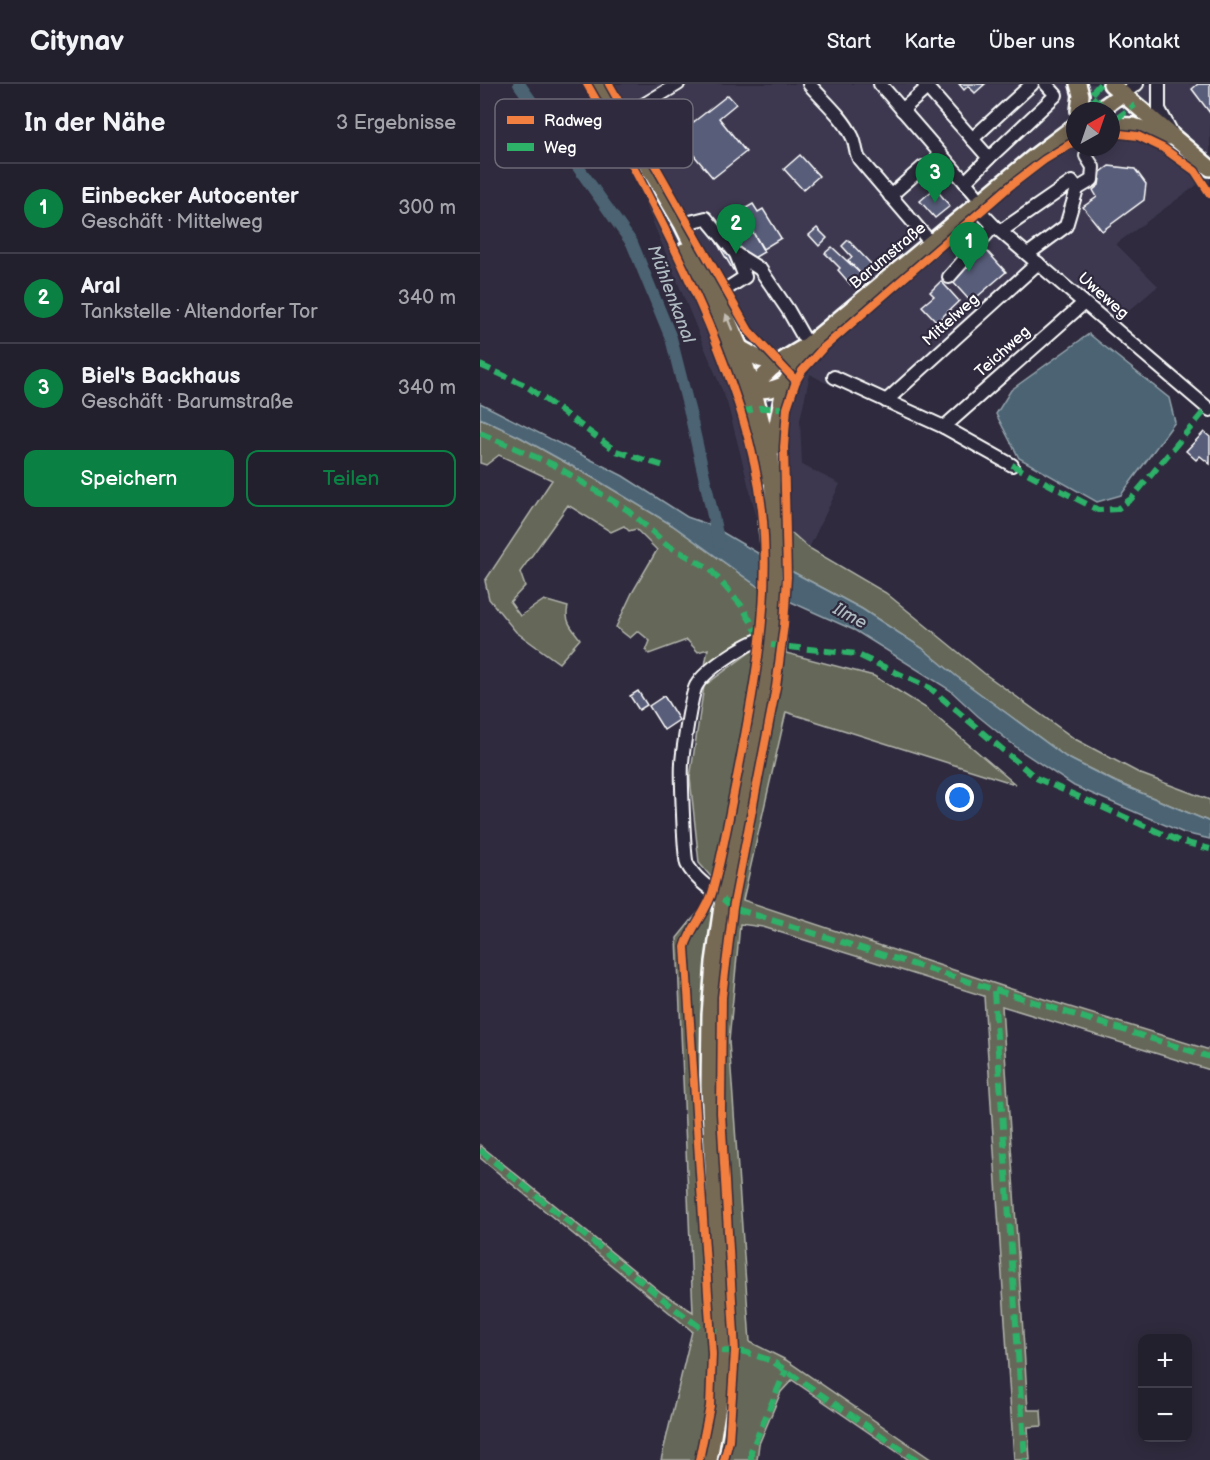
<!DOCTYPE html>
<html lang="de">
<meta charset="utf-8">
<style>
body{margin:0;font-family:"Balsamiq Sans",sans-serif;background:#2b2836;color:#f1f3f6}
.controls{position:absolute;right:18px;bottom:18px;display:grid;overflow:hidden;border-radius:12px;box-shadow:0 3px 15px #0003}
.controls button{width:54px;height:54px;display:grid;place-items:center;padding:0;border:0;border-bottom:2px solid #403e4a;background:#23202e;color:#f1f3f6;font:30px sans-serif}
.compass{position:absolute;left:586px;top:18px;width:54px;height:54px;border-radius:50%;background:#23202e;box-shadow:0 3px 15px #0003;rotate:40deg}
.you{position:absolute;left:480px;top:714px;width:21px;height:21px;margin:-15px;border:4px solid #fff;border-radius:50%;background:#1a73e8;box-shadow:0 0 0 9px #1a73e833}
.badge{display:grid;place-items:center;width:39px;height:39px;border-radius:50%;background:#0b8043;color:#fff;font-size:20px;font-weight:700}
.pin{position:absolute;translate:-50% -50px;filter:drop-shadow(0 2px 3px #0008)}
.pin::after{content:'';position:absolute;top:32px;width:21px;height:18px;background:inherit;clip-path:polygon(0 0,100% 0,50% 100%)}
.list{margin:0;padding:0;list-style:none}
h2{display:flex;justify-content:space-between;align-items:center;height:78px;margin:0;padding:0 24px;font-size:26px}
h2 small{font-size:20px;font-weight:400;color:#a3a3aa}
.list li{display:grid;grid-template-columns:39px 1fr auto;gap:18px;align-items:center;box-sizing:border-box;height:90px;padding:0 24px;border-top:2px solid #403e4a}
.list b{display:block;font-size:22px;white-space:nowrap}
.list p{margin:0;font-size:20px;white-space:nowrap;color:#a3a3aa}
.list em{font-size:20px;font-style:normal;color:#a3a3aa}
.actions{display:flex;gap:12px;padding:18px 24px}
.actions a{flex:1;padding:14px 0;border:2px solid #0b8043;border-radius:12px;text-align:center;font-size:21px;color:#0b8043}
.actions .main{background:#0b8043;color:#fff}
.map{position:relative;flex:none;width:730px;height:1376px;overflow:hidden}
header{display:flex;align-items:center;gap:36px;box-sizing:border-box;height:84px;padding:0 30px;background:#23202e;border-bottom:2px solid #403e4a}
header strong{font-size:28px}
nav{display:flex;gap:33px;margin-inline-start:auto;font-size:21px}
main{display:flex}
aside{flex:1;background:#23202e}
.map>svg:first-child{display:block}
.built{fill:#3c394f;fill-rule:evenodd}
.green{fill:#656859;stroke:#b2b4ac;stroke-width:1.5}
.water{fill:#4b6473;stroke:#93a2ab;stroke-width:1.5}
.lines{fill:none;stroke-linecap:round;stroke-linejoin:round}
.canal{stroke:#4b6473;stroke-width:12}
.building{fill:#595d7a;stroke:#fff;stroke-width:1.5}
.minor-casing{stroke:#fff;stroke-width:16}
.major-casing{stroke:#fff;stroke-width:20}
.minor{stroke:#2f2a3d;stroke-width:12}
.major{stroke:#776a54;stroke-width:15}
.quiet{stroke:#2db169;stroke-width:6;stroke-dasharray:12 6;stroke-linecap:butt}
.cycleway-casing{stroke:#2f2a3d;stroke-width:11}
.cycleway{stroke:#f27e40;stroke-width:8}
.oneway{fill:#c2bcb2}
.labels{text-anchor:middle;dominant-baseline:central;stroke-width:4.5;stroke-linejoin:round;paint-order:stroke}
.street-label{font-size:16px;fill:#fff;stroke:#2f2a3d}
.water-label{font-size:18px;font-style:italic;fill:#aeb9c0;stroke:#2f2a3d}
.key{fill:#2f2a3d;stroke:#6d6a77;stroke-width:1.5}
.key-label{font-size:16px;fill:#fff}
</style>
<header>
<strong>Citynav</strong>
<nav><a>Start</a><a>Karte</a><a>Über uns</a><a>Kontakt</a></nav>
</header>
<main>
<aside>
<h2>In der Nähe<small>3 Ergebnisse</small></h2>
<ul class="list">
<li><span class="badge">1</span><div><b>Einbecker Autocenter</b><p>Geschäft · Mittelweg</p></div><em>300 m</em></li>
<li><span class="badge">2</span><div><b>Aral</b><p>Tankstelle · Altendorfer Tor</p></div><em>340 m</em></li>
<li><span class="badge">3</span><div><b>Biel's Backhaus</b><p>Geschäft · Barumstraße</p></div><em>340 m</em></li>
</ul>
<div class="actions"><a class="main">Speichern</a><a>Teilen</a></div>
</aside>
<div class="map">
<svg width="730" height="1376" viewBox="0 0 730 1376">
<rect width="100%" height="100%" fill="#2f2a3d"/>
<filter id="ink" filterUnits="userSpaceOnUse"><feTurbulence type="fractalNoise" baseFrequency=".0167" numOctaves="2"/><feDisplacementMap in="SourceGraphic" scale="12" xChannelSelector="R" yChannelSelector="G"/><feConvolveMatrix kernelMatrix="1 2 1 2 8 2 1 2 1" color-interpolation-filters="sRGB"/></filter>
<g filter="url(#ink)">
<!-- built -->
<path class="built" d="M101,0H730V105L721,98L636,160L678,202L637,237L565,177L400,321L344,298L330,290L320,336L322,381L360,400L329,464L313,450L277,435L247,318L156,97ZM595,27H631V63H595Z"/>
<!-- green -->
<g class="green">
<path d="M0,334L40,353L117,396L192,441L280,504L310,516L306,569L394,592L446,624L535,700L306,628L263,816L528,904L730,966V986L522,922L548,1326H561L562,1342L548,1343L550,1376H534L504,912L283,843L260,840L249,957L270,1258L306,1276L452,1376H429L312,1296L301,1308L279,1360L277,1376H181L212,1247L0,1074V1061L182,1209L213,1228L197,854L223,822L232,794L219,779L210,694L224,602L277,563L279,547L224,587L228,565L218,568L207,556L169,570L166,567L170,557L158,547L150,554L136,543L152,509L177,466L156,445L149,447L144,442L131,448L88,421L40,488L45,502L30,518L40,532L64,516L88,523C84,537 92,544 100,555L79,579L36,548L9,515L5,497L72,396L19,371L6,381L0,379Z"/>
<polygon points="277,436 313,450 329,464 406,509 505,590 595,655 661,690 730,716 730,738 636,698 586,673 476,592 442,564 382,525 281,471"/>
</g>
<!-- water -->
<g class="water">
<polygon points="609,250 689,314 695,338 641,411 617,418 539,374 516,330 531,306"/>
<polygon points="0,319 143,392 207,433 230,441 281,471 382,525 442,564 476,592 586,673 633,697 730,738 730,755 704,749 594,702 541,667 498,632 470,606 376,547 280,504 192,441 117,396 40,353 0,334"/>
</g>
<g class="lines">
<!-- canal -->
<polyline class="canal" points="39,0 152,159 191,254 210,329 239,459"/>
</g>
<!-- building -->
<g class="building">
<polygon points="479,0 505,0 495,9 488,2 484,6"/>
<polygon points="718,0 730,0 730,29 712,5"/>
<polygon points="248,11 256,20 239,34 266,68 233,94 197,51"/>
<polygon points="320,71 339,92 323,106 304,85"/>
<polygon points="629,82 655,85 666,100 664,116 622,147 603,123 617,113 613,106 619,101 621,88"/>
<polygon points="455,104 470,122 455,134 440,117"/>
<polygon points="273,120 278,128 283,125 301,154 283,165 265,135 259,138 254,131"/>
<polygon points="268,140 284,168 253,186 236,157"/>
<polygon points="337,144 347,154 339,162 329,151"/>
<polygon points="368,156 392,181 382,191 368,176 372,173 362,162"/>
<polygon points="352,163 382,191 371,201 358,186 360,184 345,169"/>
<polygon points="506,166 526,188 491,218 472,197"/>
<polygon points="461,197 479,217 457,238 442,222 454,212 450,208"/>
<polygon points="724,348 730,353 730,380 720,372 716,376 706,367"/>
<polygon points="158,607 167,621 159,626 150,612"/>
<polygon points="184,612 199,636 184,646 169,622"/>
</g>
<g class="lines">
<defs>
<g id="minor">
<path d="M329,0C343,16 363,33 372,52C376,59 375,67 379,75L451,159"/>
<polyline points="400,0 485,98"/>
<polyline points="444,0 509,74 485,98 501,117"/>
<polyline points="679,0 679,25 693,51"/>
<polyline points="642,10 657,0"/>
<polyline points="422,26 447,4"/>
<polyline points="130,41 198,0"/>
<polyline points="492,55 552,0"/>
<polyline points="509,74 576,11 566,0"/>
<polyline points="597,105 612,96 613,83 606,72"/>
<polyline points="410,112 443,83"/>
<polyline points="495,122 514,142 730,326"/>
<polyline points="202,140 226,134 256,170 265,193 237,211"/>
<polyline points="521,147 592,98 597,105 586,142 548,170"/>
<polyline points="256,170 280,185 308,226 328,261"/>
<polyline points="469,193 514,142"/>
<polyline points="354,293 464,343 532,381"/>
<polyline points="406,317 558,179"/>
<polyline points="464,343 604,219"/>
<path d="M243,815C230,805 215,795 207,780C204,773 201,690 202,679C203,665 211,612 216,602C226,584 272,555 292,552"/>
</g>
<g id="major">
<polyline points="119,0 202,140 237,211 260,264 273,304 291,374 295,450 293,535 291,561 277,658 243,815 234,878 230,931 229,1002 242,1267 240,1310 229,1376"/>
<polyline points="598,0 601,11 599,27"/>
<polyline points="631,0 730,84"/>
<polyline points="618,27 642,10"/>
<polyline points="631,41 653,42 689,53"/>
<path d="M204,167C239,239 267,314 284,392"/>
<polyline points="260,264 280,275 297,278"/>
<path d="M267,300C280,309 292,306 305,300"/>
<path d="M266,321C280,288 298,278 328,261L554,73L595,42"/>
<polyline points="292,365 305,300 328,262"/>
</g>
</defs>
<!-- minor casing -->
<use href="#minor" class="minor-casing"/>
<!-- major casing -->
<use href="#major" class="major-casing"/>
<!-- minor -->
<use href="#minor" class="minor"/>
<!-- major -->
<use href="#major" class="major"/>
<!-- quiet -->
<g class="quiet">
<polyline points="620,0 610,11 628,27"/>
<polyline points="631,30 636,35 635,49 639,50"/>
<polyline points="636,35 655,21"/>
<polyline points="0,281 45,301 136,367 184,382"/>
<polyline points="261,328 279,324 307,324"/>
<polyline points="0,349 74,381 149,427 187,461 229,484 261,521 279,551"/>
<polyline points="532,381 618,426 637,425 651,415 727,324"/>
<polyline points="291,561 376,570 450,604 556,694 699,757 730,765"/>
<polyline points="243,815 253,824 730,973"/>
<polyline points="514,907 545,1376"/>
<polyline points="0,1066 194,1224 221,1244 242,1248"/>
<polyline points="242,1267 265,1268 292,1277 437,1376"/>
<polyline points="271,1376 271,1367 306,1286"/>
</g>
<defs>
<g id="cycleway">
<path d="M107,0C152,78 194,158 229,241C253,300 275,362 282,426C292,519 273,612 255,703C248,737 242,773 233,806C228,827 211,842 205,863L232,1270L230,1322L219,1376"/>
<polyline points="129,0 269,247 316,297"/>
<polyline points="631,49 658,52 683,64 715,87 730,110"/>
<polyline points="244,1376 249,1357 255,1267 241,1029 242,913 253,824 296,603 304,541 307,493 304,363 307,324 316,297 322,287 342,265 530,102 564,76 595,57"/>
</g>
</defs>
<!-- cycleway casing -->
<use href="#cycleway" class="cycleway-casing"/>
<!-- cycleway -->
<use href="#cycleway" class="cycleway"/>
</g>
<!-- one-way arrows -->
<defs><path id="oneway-solid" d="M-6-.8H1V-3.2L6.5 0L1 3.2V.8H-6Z" transform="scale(1.5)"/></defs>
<use class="oneway" href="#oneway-solid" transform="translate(249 238) rotate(-112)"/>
</g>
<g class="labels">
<!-- street labels -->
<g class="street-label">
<text transform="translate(408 172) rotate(-40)">Barumstraße</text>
<text transform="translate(623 212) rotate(41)">Uweweg</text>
<text transform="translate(471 236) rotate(-42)">Mittelweg</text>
<text transform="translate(523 268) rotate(-42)">Teichweg</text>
</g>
<!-- water labels -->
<g class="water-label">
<text transform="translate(191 210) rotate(69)">Mühlenkanal</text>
<text transform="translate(370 532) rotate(28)">Ilme</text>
</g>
</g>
<!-- legend -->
<rect x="15" y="15" width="198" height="69" rx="9" class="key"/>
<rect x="27" y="32" width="27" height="8" fill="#f27e40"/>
<rect x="27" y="59" width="27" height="8" fill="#2db169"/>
<g class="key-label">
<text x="64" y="42">Radweg</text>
<text x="64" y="69">Weg</text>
</g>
</svg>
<div class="controls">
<button>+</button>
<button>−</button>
</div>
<svg class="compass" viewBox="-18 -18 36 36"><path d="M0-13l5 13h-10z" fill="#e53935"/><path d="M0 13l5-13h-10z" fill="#a3a3aa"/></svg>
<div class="you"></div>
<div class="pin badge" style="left:489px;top:188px">1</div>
<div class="pin badge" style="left:256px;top:170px">2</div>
<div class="pin badge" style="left:455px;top:119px">3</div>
</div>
</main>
